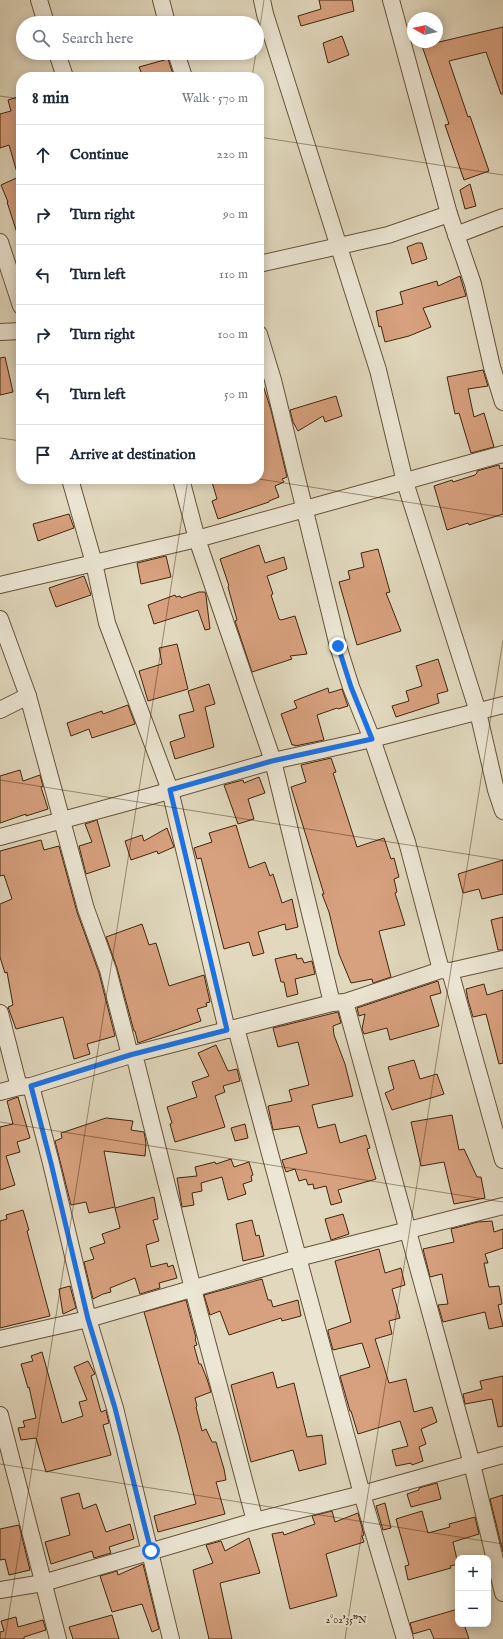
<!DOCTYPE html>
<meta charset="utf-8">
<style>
body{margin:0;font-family:"IM FELL English",serif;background:#f2f2f3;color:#1f2937}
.controls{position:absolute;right:12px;bottom:12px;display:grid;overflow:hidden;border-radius:8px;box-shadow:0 2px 10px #0003}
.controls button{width:36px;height:36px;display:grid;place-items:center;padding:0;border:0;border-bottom:1px solid #e0e1e3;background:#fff;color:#1f2937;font:20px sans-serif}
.compass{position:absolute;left:407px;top:12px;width:36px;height:36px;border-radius:50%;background:#fff;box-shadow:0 2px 10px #0003;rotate:279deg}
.stop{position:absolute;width:12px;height:12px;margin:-9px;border:3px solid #1a73e8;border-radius:50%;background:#fff}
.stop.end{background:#1a73e8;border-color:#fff;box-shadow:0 1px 4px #0008}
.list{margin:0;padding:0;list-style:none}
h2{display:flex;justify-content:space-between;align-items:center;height:52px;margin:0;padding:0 16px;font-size:17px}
h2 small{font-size:13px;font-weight:400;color:#747a83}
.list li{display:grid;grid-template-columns:26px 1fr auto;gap:12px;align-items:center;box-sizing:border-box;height:60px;padding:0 16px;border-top:1px solid #e0e1e3}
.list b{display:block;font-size:15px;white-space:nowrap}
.list em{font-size:13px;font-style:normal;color:#747a83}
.icon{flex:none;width:22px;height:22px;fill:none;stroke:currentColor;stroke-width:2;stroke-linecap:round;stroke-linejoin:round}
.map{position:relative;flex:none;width:503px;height:1639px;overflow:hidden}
.search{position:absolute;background:#fff;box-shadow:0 2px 10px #0003;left:16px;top:16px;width:248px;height:44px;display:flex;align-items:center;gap:10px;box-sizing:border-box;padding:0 14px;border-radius:22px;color:#747a83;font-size:15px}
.panel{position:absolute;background:#fff;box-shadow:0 2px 10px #0003;left:16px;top:72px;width:248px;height:412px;border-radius:16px}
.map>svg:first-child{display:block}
.building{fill:#d7a07e;stroke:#40260d}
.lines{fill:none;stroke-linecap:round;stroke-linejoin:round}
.minor-casing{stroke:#685239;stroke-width:18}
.minor{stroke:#ece6d4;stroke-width:16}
.route{stroke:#1a73e8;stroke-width:5}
.ticks{fill:none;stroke:#40260d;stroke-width:1;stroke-opacity:0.45}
.ticks-label{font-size:10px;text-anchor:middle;fill:#40260d;stroke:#ece6d4;stroke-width:4;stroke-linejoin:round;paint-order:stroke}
</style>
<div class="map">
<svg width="503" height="1639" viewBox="0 0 503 1639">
<rect width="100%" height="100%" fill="#e1d8bd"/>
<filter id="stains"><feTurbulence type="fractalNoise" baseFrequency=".005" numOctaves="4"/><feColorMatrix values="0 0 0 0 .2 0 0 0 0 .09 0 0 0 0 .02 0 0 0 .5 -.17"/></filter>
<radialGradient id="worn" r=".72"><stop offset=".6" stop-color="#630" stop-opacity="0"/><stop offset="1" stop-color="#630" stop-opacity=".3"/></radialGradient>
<!-- building -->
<g class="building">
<polygon points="319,0 352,0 354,11 301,26 298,16 321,9"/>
<polygon points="503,27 503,94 501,94 486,52 449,61 468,117 470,116 489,171 464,180 445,125 449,124 422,46"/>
<polygon points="342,36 349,55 328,63 323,43"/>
<polygon points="168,59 174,77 143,77 139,67"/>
<polygon points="21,96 21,175 18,176 9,145 0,148 0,114 11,111 8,100"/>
<polygon points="21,176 21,239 19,239 7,202 8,202 1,185"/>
<polygon points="470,184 476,206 465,209 460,190"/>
<polygon points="417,243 422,243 427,259 412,264 407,247"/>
<polygon points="460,276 466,296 423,308 431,327 409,336 385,342 381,326 379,327 376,311 403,304 400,292 437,281 438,286"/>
<polygon points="5,357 13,392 0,395 0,358"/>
<polygon points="483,370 488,386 468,389 474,417 484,413 494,447 471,453 459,413 455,414 447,377"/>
<polygon points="259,382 262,382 271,410 287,477 282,479 284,482 275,486 279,497 269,501 269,502 218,519 212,501 217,499 212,482 222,479 259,479"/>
<polygon points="336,396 342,416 325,422 323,416 298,431 293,422 290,410"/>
<polygon points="499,465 500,469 503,468 503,514 469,525 468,523 447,530 434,486 452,480 453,482 475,475 477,473 477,471"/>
<polygon points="69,514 74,528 38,541 33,524"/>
<polygon points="259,545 265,563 284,557 287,569 267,576 273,594 271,595 279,619 281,620 295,616 307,654 290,656 292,659 252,672 235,621 237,620 228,587 229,586 220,559"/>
<polygon points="378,549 390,592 386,593 401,631 357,645 339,582 350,579 348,571 364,567 361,553"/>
<polygon points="166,556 171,577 141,584 137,563"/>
<polygon points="84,576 91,595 56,607 49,588"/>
<polygon points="199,592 205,592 206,596 210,629 205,630 198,610 154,624 148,605 175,595 176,597 180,596 181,598"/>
<polygon points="177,644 188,689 148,701 139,671 162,664 159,648"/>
<polygon points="438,659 448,691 437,694 439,703 396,717 392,706 409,701 406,691 422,686 416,666"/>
<polygon points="209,684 215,704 205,707 214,747 175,759 170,742 185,737 179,715 194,711 188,691"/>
<polygon points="328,688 329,693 342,689 348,706 338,709 337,708 317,715 324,740 295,746 295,745 292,745 281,714 297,708 294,701"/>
<polygon points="128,705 135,724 92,738 89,729 71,736 67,723 102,711 103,714"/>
<polygon points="331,758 336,772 333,773 357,847 384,838 391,859 394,858 399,877 394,879 397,892 395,893 405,925 379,931 391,977 373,983 372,979 351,983 339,954 329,912 322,894 324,894 291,787 306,782 301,765"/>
<polygon points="20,770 23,781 40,775 43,786 41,787 48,809 26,816 26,814 0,823 0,776"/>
<polygon points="259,777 265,793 248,799 254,819 238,824 224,785 243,780 244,783"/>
<polygon points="97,820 110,866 86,874 79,846 92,842 85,824"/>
<polygon points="236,825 249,868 265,862 270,876 273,874 282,903 292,899 298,927 286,930 285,924 258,932 264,953 253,956 249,942 224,949 201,858 197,859 194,848 212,842 209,833"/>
<polygon points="167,828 174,847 158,854 157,851 131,860 125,841 142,835 144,841"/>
<polygon points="41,840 44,850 59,846 77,912 99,973 115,1036 87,1044 90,1054 74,1059 63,1017 16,1029 8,1007 13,1005 7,972 5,973 0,957 0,904 12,899 4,875 0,876 0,851"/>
<polygon points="503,860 503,894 482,899 479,889 463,893 458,874"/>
<polygon points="503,917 503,950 498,950 491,920"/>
<polygon points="142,924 149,945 156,943 169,986 204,975 210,1002 206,1003 207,1006 197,1009 201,1021 138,1043 135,1031 134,1031 117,968 106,937"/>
<polygon points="296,954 297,959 302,958 304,963 312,961 315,974 295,979 298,994 287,997 284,982 281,982 275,959"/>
<polygon points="438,981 441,993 430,996 439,1026 390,1040 387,1028 364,1034 362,1029 365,1014 359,1016 357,1008"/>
<polygon points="484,984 487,995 503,990 503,1063 499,1064 486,1014 473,1017 468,1000 466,989"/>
<polygon points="338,1012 341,1023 333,1026 334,1035 345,1064 353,1096 312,1105 318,1128 335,1124 340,1143 366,1135 370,1148 367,1149 376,1179 338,1190 342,1202 331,1205 326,1186 314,1189 313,1184 308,1185 306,1179 299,1181 295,1169 286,1172 282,1160 307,1153 299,1126 273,1130 268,1106 292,1101 289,1090 309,1085 298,1042 278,1047 273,1028"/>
<polygon points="216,1045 228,1071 237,1069 240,1081 223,1086 225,1092 215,1096 225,1127 175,1142 170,1124 172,1123 167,1107 197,1097 192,1082 209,1076 198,1053"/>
<polygon points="414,1060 420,1079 437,1074 444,1094 392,1110 385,1093 394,1089 388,1067"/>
<polygon points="18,1097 30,1138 17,1142 20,1152 6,1156 15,1185 0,1190 0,1127 13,1124 7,1101"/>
<polygon points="452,1115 459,1150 464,1149 477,1177 481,1177 485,1198 454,1204 444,1162 421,1166 411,1122"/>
<polygon points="106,1118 133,1121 131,1130 144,1132 146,1143 145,1156 104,1151 115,1207 89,1213 86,1202 71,1205 55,1141 62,1138 61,1133"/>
<polygon points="245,1124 248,1138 235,1141 231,1128"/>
<polygon points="231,1159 234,1167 249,1162 253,1175 251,1176 252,1181 243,1184 246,1194 228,1200 222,1177 201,1183 202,1191 192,1193 194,1205 182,1207 177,1178 197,1176 195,1167 215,1162 216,1164"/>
<polygon points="154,1197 158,1219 153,1220 159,1241 146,1245 151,1267 167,1263 168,1267 173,1265 177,1278 159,1283 160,1288 140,1294 135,1278 110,1288 111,1292 103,1294 93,1299 84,1262 94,1259 90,1248 105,1243 102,1234 120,1228 115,1208"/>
<polygon points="23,1210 29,1230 27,1231 50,1316 0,1328 0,1221 7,1219 6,1215"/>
<polygon points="343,1214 349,1234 331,1240 325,1219"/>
<polygon points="252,1220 256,1236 259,1235 264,1256 243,1261 236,1224"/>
<polygon points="492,1221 494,1232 503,1229 503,1248 485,1254 488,1263 484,1263 489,1287 499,1286 502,1304 498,1305 503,1326 489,1329 485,1312 443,1322 438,1305 448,1304 442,1274 430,1277 423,1249 454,1242 451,1229 478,1222"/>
<polygon points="379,1249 385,1273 401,1268 405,1285 392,1289 400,1318 389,1321 392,1334 375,1339 389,1383 406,1379 414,1412 432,1407 437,1422 421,1429 426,1444 419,1447 423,1461 412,1465 411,1463 396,1466 392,1450 408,1446 400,1421 358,1434 351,1411 350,1411 340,1376 370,1367 362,1343 333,1350 328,1332 328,1330 351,1322 335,1261"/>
<polygon points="262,1279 268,1300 271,1300 273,1307 298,1300 301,1316 282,1321 281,1318 229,1335 220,1311 210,1315 204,1295"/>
<polygon points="70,1286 76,1308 63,1314 59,1289"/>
<polygon points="186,1300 196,1338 195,1339 197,1345 194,1346 199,1364 201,1364 207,1379 211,1392 195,1398 197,1406 196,1407 202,1431 206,1429 212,1442 216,1442 224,1469 226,1480 216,1482 225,1514 158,1532 154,1516 196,1504 179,1435 144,1312"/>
<polygon points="42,1352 62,1423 83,1416 79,1402 87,1400 74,1367 88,1361 95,1374 91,1376 101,1412 106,1410 109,1423 103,1425 111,1455 46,1472 36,1438 21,1440 18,1428 25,1427 23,1421 36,1418 29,1387 28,1388 21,1364 33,1361 31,1356"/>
<polygon points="273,1372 277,1388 294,1383 307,1437 322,1435 326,1464 299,1471 293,1450 251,1462 231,1385"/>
<polygon points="503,1376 503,1426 498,1427 492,1399 465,1404 463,1394 482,1389 480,1381"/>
<polygon points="437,1483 441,1499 411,1507 407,1494 419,1490 419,1488"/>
<polygon points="79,1493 83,1509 96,1504 106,1532 130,1524 134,1539 109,1547 111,1553 94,1558 92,1551 51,1564 45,1542 70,1535 61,1498"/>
<polygon points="503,1495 503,1552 490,1499"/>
<polygon points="385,1503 391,1528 383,1530 376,1506"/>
<polygon points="332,1511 335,1522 358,1513 364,1535 362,1536 364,1542 326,1554 337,1596 290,1609 272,1534 283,1532 284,1535 315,1524 312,1516"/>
<polygon points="422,1511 428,1533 450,1527 449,1524 475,1517 479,1534 453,1542 458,1564 450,1566 451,1568 408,1580 405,1566 409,1565 396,1519"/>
<polygon points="19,1525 30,1570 9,1575 5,1559 0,1560 0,1529"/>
<polygon points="249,1538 260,1573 220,1583 232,1639 209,1639 193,1570 213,1563 206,1545 221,1541 225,1551"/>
<polygon points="143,1564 159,1629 152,1632 142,1604 112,1612 100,1576 117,1571 118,1575"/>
<polygon points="458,1609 458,1624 464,1624 469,1639 434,1639 430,1629 413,1634 410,1623"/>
<polygon points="112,1615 119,1639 73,1639 69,1627"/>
<polygon points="16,1617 18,1627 43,1620 46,1630 24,1637 24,1639 0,1639 0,1632 4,1631 1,1621"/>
</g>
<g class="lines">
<defs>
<g id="minor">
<polyline points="39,0 46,23"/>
<polyline points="161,0 167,23"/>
<polyline points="262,0 265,14 365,329 378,370 405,482 478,712 496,790 503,811"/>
<polyline points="391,0 449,214 473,284 492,367 503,402"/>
<polyline points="57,53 65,77"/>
<polyline points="176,53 184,77"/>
<polyline points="456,235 503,217"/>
<polyline points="0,242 21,306"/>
<polyline points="259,264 388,235 449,214"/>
<polyline points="0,332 21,331"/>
<polyline points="259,334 273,380 338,646 351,687 372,739 407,842 441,970"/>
<polyline points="70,479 94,563 107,623 170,790 227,1030"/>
<polyline points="181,479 197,539 273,761 332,1003"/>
<polyline points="0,585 197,539 503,454"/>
<polyline points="0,619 28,696 86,909 108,970 130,1055"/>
<polyline points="0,710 28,696"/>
<polyline points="0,837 151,796 273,761 372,739 503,705"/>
<polyline points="450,971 503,1160"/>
<polyline points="345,1002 472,1464 503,1593"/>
<polyline points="0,1013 19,1087"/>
<polyline points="236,1028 362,1494 405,1639"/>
<polyline points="31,1086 51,1163 88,1319 115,1408 171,1639"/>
<polyline points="0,1092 19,1087 31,1086 134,1054"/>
<polyline points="0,1339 88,1319 298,1258 503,1206"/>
<polyline points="0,1415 58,1639"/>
<polyline points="255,1521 193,1289 134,1054 332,1003 345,1002 441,970 450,971 503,959"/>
<polyline points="0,1590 43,1583 255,1521 362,1494 503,1455"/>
</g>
</defs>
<!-- minor casing -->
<use href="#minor" class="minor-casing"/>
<!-- minor -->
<use href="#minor" class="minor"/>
</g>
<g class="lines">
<!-- route -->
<polyline class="route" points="151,1551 115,1408 88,1319 51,1163 31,1086 130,1055 227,1030 170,790 272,761 372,739 351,687 338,646"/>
</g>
<!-- ticks -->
<path class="ticks" d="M257,46L264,0M252,77L256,53M0,96L21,99M259,137L503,175M0,438L21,441M259,479L503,517M0,780L503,860M0,1122L503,1202M0,1464L503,1544M5,1639L188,479M345,1639L503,640"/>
<g class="ticks-label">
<text x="346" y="1623">2°02'35"N</text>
</g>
<rect width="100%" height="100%" filter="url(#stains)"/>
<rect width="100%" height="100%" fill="url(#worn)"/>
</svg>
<div class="controls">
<button>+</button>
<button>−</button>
</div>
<svg class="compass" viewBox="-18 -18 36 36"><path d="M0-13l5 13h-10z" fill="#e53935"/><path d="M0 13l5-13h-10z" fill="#747a83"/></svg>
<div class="stop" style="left:151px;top:1551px"></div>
<div class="stop end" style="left:338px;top:646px"></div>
<div class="search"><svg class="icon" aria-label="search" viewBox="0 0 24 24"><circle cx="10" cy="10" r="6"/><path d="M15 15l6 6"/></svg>Search here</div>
<section class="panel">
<h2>8 min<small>Walk · 570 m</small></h2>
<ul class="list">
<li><svg class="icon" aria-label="ahead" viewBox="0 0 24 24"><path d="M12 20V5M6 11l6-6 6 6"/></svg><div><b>Continue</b></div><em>220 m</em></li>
<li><svg class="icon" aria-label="right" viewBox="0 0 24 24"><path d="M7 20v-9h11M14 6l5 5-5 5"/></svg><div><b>Turn right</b></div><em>90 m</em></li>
<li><svg class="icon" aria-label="left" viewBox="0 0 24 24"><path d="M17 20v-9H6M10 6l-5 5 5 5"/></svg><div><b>Turn left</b></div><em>110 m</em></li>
<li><svg class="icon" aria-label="right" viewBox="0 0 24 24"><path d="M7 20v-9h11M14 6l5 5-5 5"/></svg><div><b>Turn right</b></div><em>100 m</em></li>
<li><svg class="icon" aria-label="left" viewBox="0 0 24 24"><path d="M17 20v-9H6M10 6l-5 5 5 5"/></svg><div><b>Turn left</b></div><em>50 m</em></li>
<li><svg class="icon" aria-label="arrive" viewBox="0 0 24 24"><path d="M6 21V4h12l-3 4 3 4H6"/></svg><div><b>Arrive at destination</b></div></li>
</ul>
</section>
</div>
